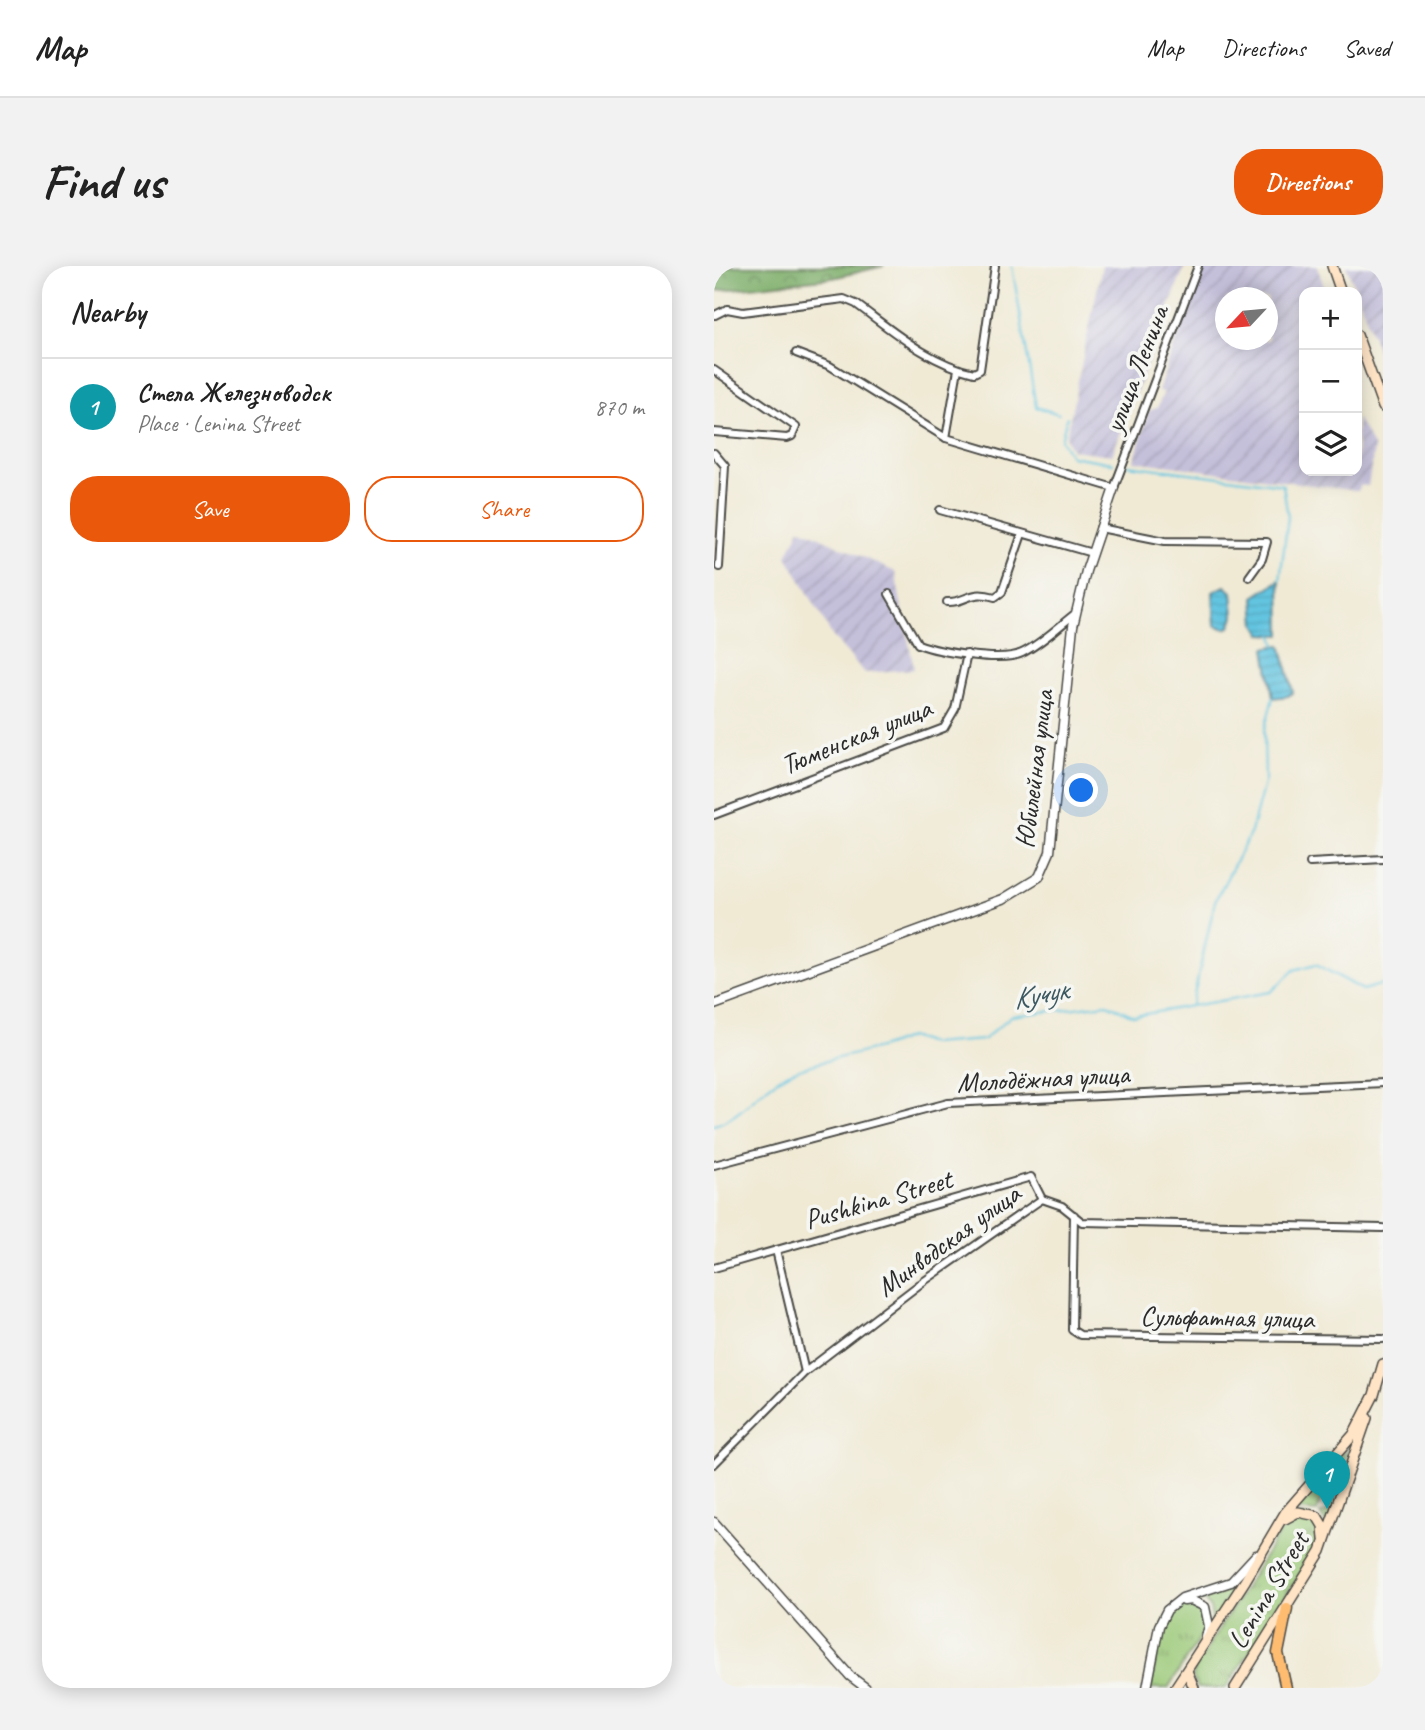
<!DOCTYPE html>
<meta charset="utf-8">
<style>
body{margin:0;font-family:Caveat,sans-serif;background:#f2f2f2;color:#222}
.controls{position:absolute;right:21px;top:21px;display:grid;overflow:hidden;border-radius:14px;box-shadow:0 4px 18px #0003}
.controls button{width:63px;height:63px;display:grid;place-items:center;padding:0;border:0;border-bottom:2px solid #e0e0e0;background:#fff;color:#222;font:35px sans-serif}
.compass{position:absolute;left:501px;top:21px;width:63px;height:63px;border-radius:50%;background:#fff;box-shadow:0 4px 18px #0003;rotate:244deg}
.you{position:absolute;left:368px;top:525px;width:24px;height:24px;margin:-18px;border:5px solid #fff;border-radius:50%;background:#1a73e8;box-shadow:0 0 0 10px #1a73e833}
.badge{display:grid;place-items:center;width:46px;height:46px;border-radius:50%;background:#ea580c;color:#fff;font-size:23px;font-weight:700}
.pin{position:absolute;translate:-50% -58px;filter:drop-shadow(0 2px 4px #0008)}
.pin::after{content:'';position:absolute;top:37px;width:24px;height:21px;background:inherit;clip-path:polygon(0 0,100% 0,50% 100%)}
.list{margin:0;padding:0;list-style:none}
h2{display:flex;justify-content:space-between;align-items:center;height:91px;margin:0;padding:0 28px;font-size:30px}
h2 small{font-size:23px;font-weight:400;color:#767676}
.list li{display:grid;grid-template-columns:46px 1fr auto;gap:21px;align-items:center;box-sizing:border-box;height:98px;padding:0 28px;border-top:2px solid #e0e0e0}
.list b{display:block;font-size:26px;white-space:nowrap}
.list p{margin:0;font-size:23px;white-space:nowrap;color:#767676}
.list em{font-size:23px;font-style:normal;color:#767676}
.actions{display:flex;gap:14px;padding:21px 28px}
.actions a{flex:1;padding:16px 0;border:2px solid #ea580c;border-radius:28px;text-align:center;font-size:24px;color:#ea580c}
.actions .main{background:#ea580c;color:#fff}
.icon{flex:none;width:38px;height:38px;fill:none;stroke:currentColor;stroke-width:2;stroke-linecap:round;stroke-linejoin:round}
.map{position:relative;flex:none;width:669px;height:1422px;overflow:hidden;border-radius:28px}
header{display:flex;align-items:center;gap:42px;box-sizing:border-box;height:98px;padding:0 35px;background:#fff;border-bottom:2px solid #e0e0e0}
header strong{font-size:33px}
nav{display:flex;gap:38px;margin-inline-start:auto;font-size:24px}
.intro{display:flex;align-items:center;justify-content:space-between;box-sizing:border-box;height:168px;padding:0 42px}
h1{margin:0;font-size:49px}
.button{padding:18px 32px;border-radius:28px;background:#ea580c;color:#fff;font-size:24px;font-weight:700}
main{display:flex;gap:42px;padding:0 42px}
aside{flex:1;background:#fff;border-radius:28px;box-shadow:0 4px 18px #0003}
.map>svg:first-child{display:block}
.industrial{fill:url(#industrial-furrows);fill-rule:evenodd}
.grass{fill:url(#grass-tufts);stroke:#637a52;stroke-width:2}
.forest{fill:url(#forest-crowns);stroke:#546c4a;stroke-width:2}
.water{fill:url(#water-rules);stroke:#477886;stroke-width:2}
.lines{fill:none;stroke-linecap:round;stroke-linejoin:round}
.stream{stroke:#63c5e1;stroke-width:2}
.minor-casing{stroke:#494844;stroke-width:10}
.tertiary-casing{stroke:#494844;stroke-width:11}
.secondary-casing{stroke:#494844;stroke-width:12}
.primary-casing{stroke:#494844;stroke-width:13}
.minor{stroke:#fff;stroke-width:6}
.tertiary{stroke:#fff;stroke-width:8}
.secondary{stroke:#ffe4c6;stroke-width:9}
.primary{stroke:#febc70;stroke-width:10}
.labels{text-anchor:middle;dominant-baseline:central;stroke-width:7;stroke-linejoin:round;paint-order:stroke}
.street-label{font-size:28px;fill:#2b2b2b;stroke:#f6f6f2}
.water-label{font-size:30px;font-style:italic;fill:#3c5962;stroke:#f6f6f2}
</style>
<header>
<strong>Map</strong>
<nav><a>Map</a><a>Directions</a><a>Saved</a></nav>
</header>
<div class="intro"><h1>Find us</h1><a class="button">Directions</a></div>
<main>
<aside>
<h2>Nearby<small></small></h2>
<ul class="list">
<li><span class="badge" style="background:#0f9aa8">1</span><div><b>Стела Железноводск</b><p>Place · Lenina Street</p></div><em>870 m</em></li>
</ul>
<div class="actions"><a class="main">Save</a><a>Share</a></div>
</aside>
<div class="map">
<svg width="669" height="1422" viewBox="0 0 669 1422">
<defs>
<pattern id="industrial-furrows" width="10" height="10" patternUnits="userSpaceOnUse" patternTransform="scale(1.75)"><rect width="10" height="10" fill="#c5c0da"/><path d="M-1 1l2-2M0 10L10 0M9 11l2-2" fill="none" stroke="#a9a5bb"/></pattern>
<pattern id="grass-tufts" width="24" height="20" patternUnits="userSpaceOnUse" patternTransform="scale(1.75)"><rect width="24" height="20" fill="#9bc978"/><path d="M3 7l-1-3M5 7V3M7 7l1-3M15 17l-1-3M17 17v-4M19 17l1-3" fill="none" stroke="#7fa363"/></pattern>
<pattern id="forest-crowns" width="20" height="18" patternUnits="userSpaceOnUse" patternTransform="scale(1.75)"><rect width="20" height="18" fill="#7cad68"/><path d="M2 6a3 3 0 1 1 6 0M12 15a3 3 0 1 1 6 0" fill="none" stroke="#668d56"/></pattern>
<pattern id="water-rules" width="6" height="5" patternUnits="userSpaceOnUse" patternTransform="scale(1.75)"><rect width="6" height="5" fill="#63c5e1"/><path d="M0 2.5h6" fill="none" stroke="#56a9c1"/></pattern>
</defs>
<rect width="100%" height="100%" fill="#f6f6f2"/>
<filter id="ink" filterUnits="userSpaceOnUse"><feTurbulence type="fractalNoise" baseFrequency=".0143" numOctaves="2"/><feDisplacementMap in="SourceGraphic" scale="14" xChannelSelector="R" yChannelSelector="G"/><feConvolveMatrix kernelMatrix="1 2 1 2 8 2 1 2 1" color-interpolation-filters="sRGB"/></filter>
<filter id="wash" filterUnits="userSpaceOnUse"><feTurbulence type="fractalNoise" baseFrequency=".00686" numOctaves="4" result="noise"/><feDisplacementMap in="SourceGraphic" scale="28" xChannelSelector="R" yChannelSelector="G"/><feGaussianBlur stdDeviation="1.57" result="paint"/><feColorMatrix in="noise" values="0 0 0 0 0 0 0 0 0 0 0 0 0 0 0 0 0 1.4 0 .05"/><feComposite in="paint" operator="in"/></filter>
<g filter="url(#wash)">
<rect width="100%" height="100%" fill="#f0ead5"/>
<!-- industrial -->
<g class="industrial">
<polygon points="388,0 471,0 398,189 358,184 352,172"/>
<path d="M489,0H603L612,26H590V205H643V152L660,182L654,220L646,219L644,225L420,195L435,145L443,142L450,126L444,125ZM512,32H554V74H512Z"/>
<polygon points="632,0 669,0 669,100 643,26"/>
<polygon points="86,262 181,306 200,403 151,407 119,371 73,290"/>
</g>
<!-- grass -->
<g class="grass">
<polygon points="634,1182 614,1262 606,1248 614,1246 615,1239 610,1238 616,1223 610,1222 603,1246 580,1244"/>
<path d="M587,1249C605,1253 610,1262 604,1280L514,1419L512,1422H483L479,1411L482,1400L571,1258Z"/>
<polygon points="525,1314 499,1357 496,1342 487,1329"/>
<path d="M471,1336L486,1341L491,1357L490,1365L454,1422H436C445,1394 439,1349 471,1336Z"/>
</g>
<!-- forest -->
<polygon class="forest" points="0,0 170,0 119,12 0,25"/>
<!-- water -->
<g class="water">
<polygon points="566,314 567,369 548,368 542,358 540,331"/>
<polygon points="511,320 518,326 520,350 516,361 511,363 501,359 499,326"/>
<polygon points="567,379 579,426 574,430 559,432 551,382"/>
</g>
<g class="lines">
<!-- stream -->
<g class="stream">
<polyline points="298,0 322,141 345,148"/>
<polyline points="353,151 347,174 357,190 399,197"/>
<polyline points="413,199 569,219 574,251 566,314"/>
<polyline points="559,369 562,380"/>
<polyline points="478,738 501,635 537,566 551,514 550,465 559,432"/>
<path d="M0,859C30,851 46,820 75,807C115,790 156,789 195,771L217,778L269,774L297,750L393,738L420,750L557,726L580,704L602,698L649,724L669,718"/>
</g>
</g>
</g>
<g filter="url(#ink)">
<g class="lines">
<defs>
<g id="minor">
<path d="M1,49L13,43L29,46L130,33L142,38C179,65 215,97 260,107L266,104L281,0"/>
<polyline points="82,87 116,100 232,172 400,222 484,0"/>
<polyline points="0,104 82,161 78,170 73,172 0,166"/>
<polyline points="232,172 244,103"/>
<polyline points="0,187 11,200 5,301"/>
<polyline points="226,244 378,287"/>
<polyline points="386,262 451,275 553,276 548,293 535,311"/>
<path d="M175,328L204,378C225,386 288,397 308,387C327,378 345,360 362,347"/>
<path d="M233,336C254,337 254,323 281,331L288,326L308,268"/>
<polyline points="0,549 230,462 241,443 253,388"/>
<polyline points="596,597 669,593"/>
<polyline points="0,899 234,837 669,817"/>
<polyline points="328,933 348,940 368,956 669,962"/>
<polyline points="360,949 358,1064 366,1069 669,1073"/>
<polyline points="62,984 91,1106"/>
<polyline points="0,1002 317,911 328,933"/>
<polyline points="0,1198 91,1106 206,1018 328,933"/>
</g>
<g id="tertiary">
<polyline points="0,739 289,633 325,611 336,586 359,360 372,305 400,222"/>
<polyline points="0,1256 136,1410 152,1422"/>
<polyline points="470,1335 477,1334 491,1341 495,1360 492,1371"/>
<polyline points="433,1422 445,1360 453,1344 468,1332 517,1316 542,1289"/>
</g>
<g id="secondary">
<polyline points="618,0 627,26"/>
<polyline points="643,69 669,141"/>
<polyline points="571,1253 584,1246 603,1250 609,1260 610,1273"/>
<polyline points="473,1405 480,1422"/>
<polyline points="461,1422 531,1315 571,1247 640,1168 660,1129 669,1098"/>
<polyline points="521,1422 607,1285 653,1152"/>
</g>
<polyline id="primary" points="572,1422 564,1387 573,1342"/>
</defs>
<!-- minor casing -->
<use href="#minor" class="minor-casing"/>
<!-- tertiary casing -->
<use href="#tertiary" class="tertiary-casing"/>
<!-- secondary casing -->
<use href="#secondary" class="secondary-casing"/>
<!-- primary casing -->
<use href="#primary" class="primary-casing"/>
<!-- minor -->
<use href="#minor" class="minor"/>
<!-- tertiary -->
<use href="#tertiary" class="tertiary"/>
<!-- secondary -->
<use href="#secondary" class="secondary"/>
<!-- primary -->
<use href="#primary" class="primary"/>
</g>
</g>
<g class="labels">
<!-- street labels -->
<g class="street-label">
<text transform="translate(422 103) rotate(-69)">улица Ленина</text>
<text transform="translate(142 470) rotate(-22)">Тюменская улица</text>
<text transform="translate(320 503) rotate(-83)">Юбилейная улица</text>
<text transform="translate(329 812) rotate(-3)">Молодёжная улица</text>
<text transform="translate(164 933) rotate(-16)">Pushkina Street</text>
<text transform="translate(234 974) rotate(-36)">Минводская улица</text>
<text transform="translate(513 1051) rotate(1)">Сульфатная улица</text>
<text transform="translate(554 1324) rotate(-59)">Lenina Street</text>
</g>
<!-- water labels -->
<g class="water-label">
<text transform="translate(326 728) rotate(-11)">Кучук</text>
</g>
</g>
</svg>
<div class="controls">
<button>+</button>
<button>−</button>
<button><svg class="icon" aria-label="layers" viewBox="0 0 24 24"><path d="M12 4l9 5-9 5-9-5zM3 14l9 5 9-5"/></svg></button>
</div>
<svg class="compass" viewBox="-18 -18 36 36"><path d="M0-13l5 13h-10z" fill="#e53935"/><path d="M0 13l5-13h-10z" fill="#767676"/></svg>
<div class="you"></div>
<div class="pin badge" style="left:613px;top:1243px;background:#0f9aa8">1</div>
</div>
</main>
